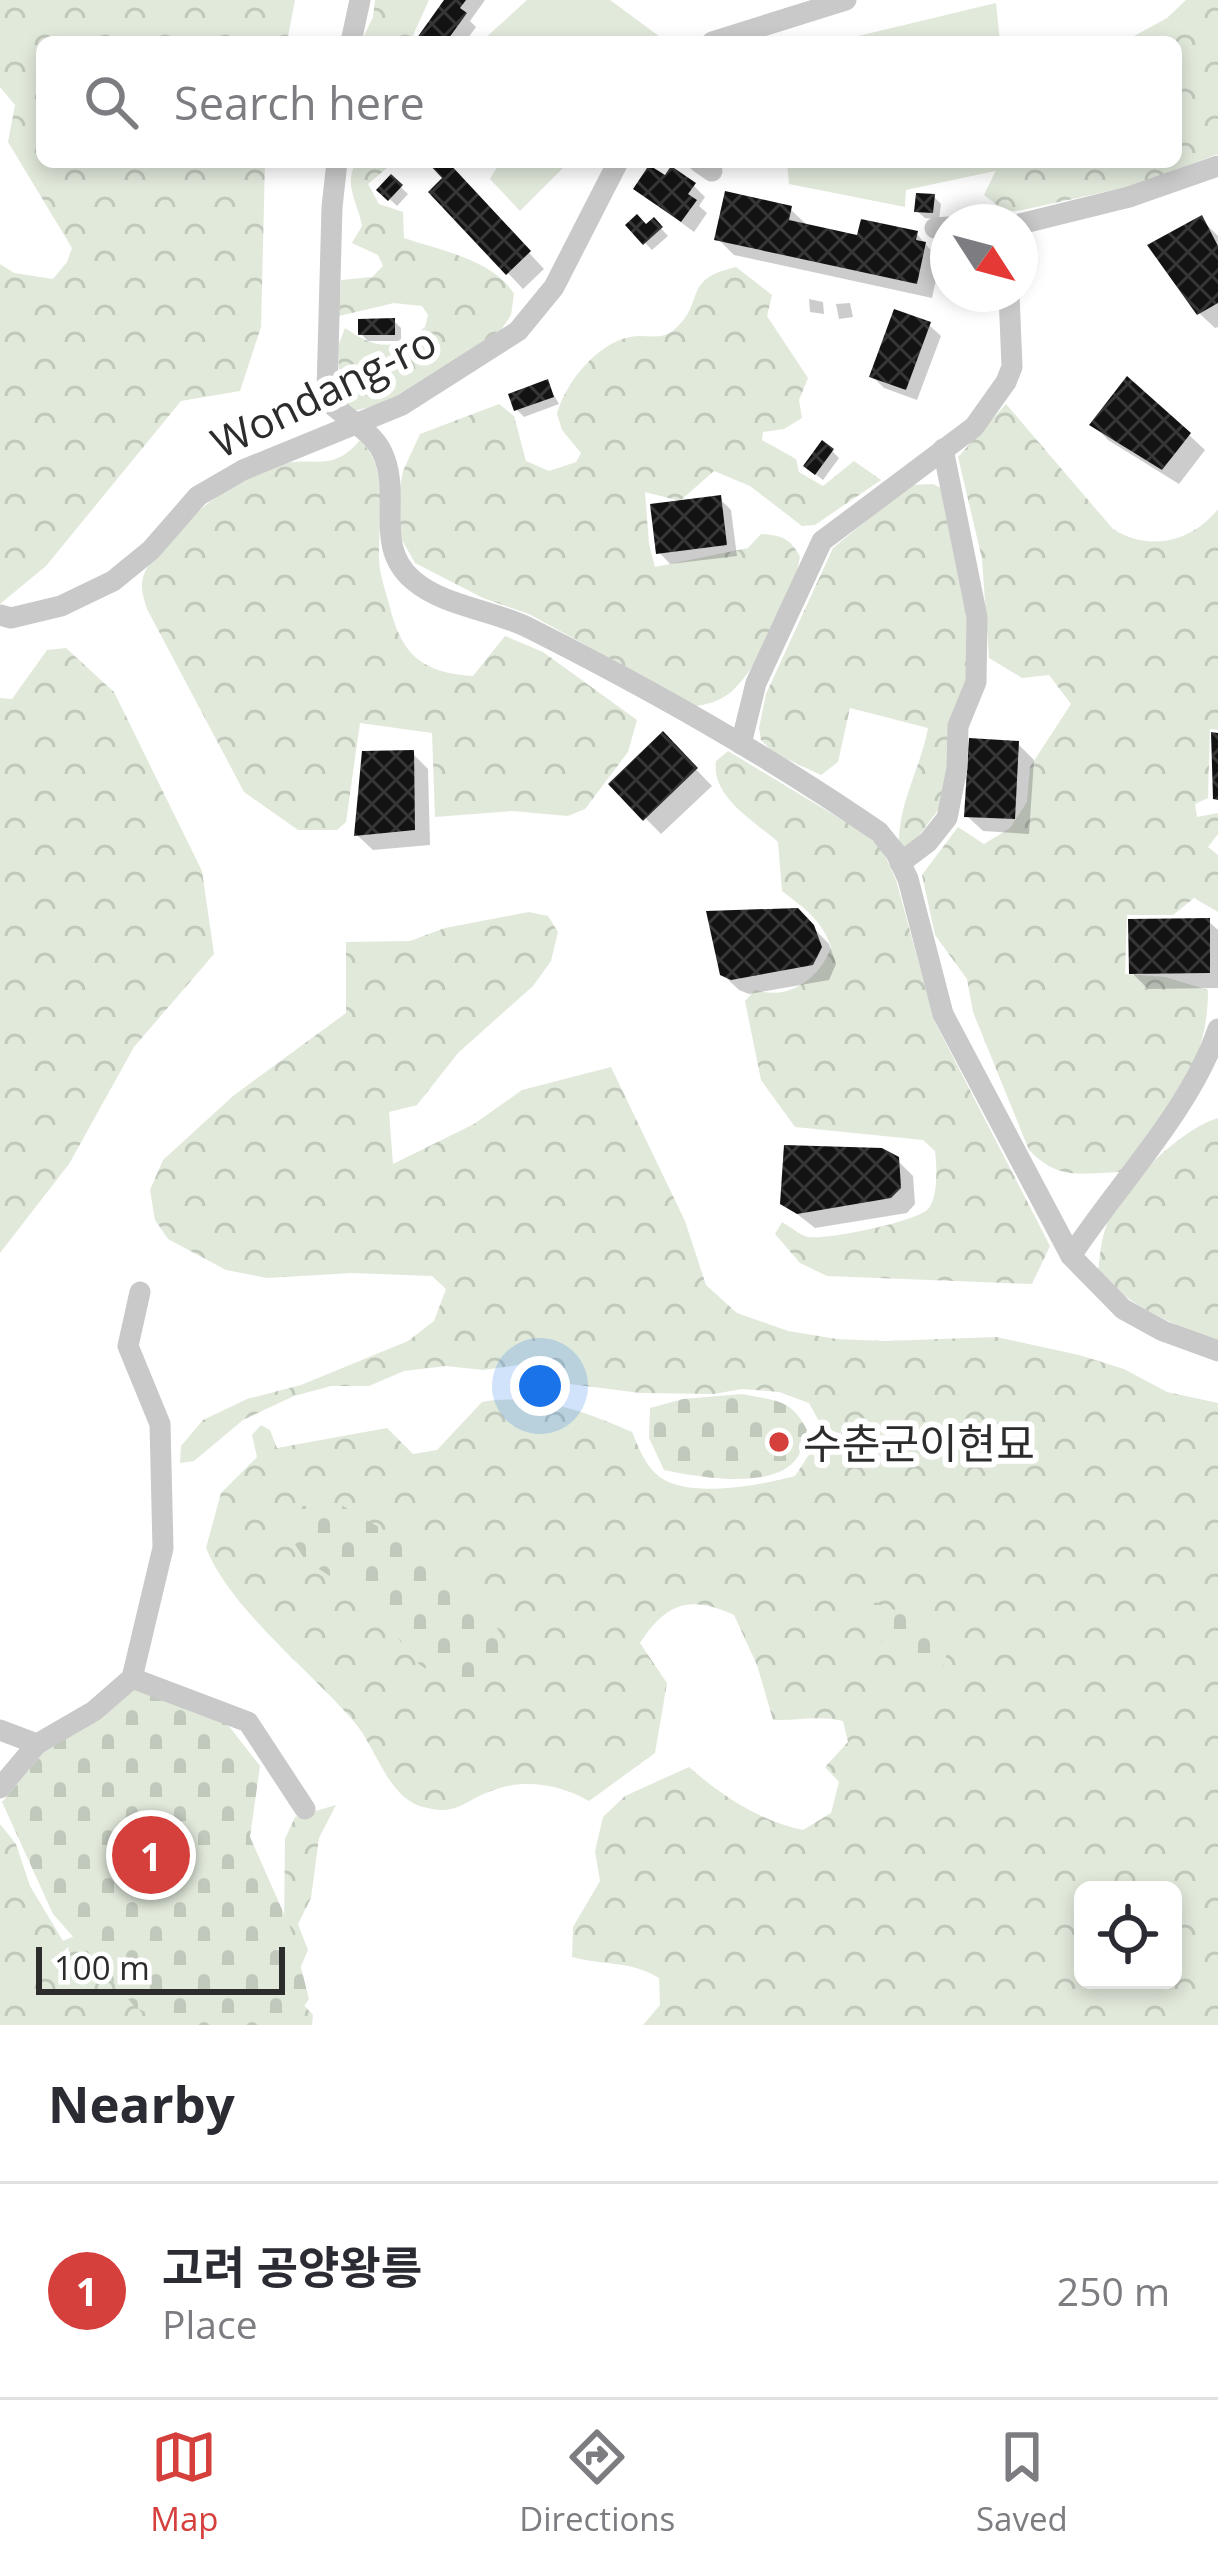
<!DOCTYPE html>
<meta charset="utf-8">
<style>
body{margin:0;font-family:"Open Sans","Noto Sans KR",sans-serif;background:#f7f7f7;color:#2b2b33}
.controls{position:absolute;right:36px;bottom:36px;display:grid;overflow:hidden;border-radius:18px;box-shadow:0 6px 18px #0003}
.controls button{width:108px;height:108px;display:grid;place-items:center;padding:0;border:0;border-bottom:3px solid #e1e1e2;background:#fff;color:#2b2b33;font:60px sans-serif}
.compass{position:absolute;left:930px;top:204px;width:108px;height:108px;border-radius:50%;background:#fff;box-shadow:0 6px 18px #0003;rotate:126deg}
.scale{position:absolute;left:36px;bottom:30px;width:249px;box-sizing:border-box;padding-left:12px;border:6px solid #2c2c2c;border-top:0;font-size:33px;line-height:42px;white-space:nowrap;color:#2c2c2c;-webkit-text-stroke:9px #fff;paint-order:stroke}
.you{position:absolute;left:540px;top:1386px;width:42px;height:42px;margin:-30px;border:9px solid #fff;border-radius:50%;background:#1a73e8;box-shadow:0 0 0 18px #1a73e833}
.badge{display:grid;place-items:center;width:78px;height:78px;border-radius:50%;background:#d5403c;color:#fff;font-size:39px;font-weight:700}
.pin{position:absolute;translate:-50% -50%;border:6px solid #fff;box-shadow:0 3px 12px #0006}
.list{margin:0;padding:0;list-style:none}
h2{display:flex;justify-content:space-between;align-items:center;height:156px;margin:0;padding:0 48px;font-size:51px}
h2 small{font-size:39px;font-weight:400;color:#7c7c81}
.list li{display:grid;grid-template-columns:78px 1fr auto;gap:36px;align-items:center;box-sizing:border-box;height:216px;padding:0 48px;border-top:3px solid #e1e1e2}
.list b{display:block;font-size:45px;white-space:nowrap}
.list p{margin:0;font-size:39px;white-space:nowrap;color:#7c7c81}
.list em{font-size:39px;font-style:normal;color:#7c7c81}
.icon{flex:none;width:66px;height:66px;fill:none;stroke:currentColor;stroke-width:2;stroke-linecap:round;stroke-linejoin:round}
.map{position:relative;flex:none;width:1218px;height:2025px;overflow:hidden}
.search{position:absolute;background:#fff;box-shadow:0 6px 18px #0003;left:36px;right:36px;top:36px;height:132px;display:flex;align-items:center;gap:30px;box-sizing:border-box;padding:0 42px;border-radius:18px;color:#7c7c81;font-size:45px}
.sheet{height:372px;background:#fff}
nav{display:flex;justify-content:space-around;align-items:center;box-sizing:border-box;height:168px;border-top:3px solid #e1e1e2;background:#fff;font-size:33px;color:#7c7c81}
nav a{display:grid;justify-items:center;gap:6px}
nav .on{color:#d5403c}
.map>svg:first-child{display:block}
.forest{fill:url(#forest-crowns);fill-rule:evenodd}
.cemetery{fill:url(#cemetery-stones)}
.park{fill:#e1e9db}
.shadow{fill:#0003}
.building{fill:url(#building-cross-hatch)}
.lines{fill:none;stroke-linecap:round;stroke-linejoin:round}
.minor{stroke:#c9c9c9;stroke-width:21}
.poi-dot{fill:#d5403c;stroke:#fff;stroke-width:4.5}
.labels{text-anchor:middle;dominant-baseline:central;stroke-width:12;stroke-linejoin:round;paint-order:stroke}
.street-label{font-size:42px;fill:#2c2c2c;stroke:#fff}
.poi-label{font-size:42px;fill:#2c2c2c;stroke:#fff;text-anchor:start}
</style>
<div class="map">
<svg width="1218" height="2025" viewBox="0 0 1218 2025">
<defs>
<pattern id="forest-crowns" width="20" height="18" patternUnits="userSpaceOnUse" patternTransform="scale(3)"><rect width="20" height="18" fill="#e1e9db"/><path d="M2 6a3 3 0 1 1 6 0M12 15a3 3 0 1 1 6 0" fill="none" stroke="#c1c8bc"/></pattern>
<pattern id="cemetery-stones" width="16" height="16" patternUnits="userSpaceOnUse" patternTransform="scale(3)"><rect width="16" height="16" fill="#e1e9db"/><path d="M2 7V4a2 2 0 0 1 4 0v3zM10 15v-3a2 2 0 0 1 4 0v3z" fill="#c1c8bc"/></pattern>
<pattern id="building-cross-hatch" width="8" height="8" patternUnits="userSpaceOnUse" patternTransform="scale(3)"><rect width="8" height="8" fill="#131313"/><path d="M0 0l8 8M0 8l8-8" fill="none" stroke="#363636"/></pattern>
</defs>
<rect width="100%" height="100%" fill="#fff"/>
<!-- forest -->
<g class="forest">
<polygon points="0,0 295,0 287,42 42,42 42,162 265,162 261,327 240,391 181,401 46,566 0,604 0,264 14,273 53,279 67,262 72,248 8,142 15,105 0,87"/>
<polygon points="375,0 429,0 410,42 361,42 373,17"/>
<polygon points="1186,0 1218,0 1218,154 1136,185 1023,210 1006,212 984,195 1000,162 1176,162 1176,42 1123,42 1167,18"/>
<path d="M356,162H394L368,184L379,204L403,212L404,238C439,250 494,260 514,294L511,315L501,330L389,402L354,411L340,401L338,346L345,328C375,349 396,352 425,327L428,315L422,306L394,303L339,316L341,280L372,277L383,266L378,255L352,243L362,226C358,202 343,186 356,162Z"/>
<path d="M736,267L772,295L767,316L808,378L799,400L802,418L784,429L763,432L762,440L796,459L799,472L823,486L854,461L881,480L815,525L802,526L750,486L714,471L680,501L645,492L649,544L655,567L748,548L761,534C780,535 791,538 800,557C793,595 760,666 731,692C720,701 709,704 696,706L529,614L483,598L415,563L397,531L396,508L403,471L420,434L499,404L514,416L526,461L549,471L576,462L581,453L562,430L557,414C566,381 602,336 640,336C653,336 665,339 675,329C706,302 681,279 736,267Z"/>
<path d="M1006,404L1113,529C1149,552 1192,542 1218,509V730L1210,729L1208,798L1195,804L1197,817L1218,813V834L1208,847L1218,855V912L1194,898L1173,915H1127L1125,974L1165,977L1208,990C1208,1071 1166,1110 1121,1172C1080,1173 1059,1181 1029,1150L973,1012L967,979L935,935L922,875L958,827L984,844L1010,828L1027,802L1030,767L1071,704L1049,675L1022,678L989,658L982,559L958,457Z"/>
<path d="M360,440C391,471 378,519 379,558C379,573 385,589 389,604C401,654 421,673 473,676L505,636L543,652L637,720L628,752L585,809L568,816L512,811L435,817L432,733L360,723L346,822L337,830H298L244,792L147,609C143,596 139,586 145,572C164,531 232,480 275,466C312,453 330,476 360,440Z"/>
<path d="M933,484L943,489L971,633L972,664L941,806L910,848L899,847C897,805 921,768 928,728L850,708L838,762L821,775L774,753L761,740L759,728L766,694L833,548L910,485Z"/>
<polygon points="66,648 114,692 202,871 214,954 134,1047 69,1164 0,1253 0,698 12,699 47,650"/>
<path d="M728,751L859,830L882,849L896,880L935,1022L1050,1246L1032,1284L827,1276L800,1263L775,1234L782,1222C789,1226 800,1235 808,1237C826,1240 918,1222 929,1208C938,1194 937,1168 935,1151L923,1140L795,1127L761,1080L745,1001L755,990C788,1001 820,979 831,947C822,920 804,908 782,891L778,842C753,820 711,797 716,761Z"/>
<path d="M529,912L548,916L558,932L551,961L533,986L458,1053L417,1105L389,1112L393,1164L474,1124L522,1090L611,1067L685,1221L706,1285L737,1313L788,1331L837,1339L885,1341L996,1337L1079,1355L1124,1369L1167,1392L1218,1403V2025H643L660,2005L659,1978C630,1960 605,1966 572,1957L573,1927L600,1881L595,1851L603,1817L625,1796L689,1767C722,1796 760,1821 803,1830L831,1813L839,1782L825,1767L848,1742L843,1721C817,1715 799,1721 773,1720L757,1665L734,1615C690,1595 667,1602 640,1643L667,1683L655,1753L589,1801C559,1784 524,1778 491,1791C461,1802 458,1816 423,1807C388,1798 377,1749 355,1723C310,1670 231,1610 206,1548L221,1493L257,1457L252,1435L261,1425L270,1430L277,1448L387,1428L413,1454L437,1450L482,1402C535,1393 583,1411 632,1432C638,1446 644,1462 655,1473C683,1501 761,1485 795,1476L812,1450L820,1423L809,1403L779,1392L742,1389L714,1394L640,1393L547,1381L518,1365L483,1370L446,1366L404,1371L369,1386H331L294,1396L243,1420L194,1461L180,1463L181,1446L203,1420L247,1399L301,1385L408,1341L434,1321L446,1289L432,1276L352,1273L267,1278L226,1270L168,1239L155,1220L150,1190L163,1160L233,1096L346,1013V942L410,941L445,928ZM1083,1890H1173V1980H1083Z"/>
<path d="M1218,1118V1342C1175,1325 1129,1307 1098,1272C1100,1256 1101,1239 1107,1224C1123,1186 1179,1130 1218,1118Z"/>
<polygon points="336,1805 319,1838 311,1898 298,1924 308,1950 298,1973 299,2000 313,2015 312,2025 267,2025 284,1928 285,1839 295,1817"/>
<polygon points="0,1824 16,1844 30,1886 63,1941 113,1919 213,2025 0,2025"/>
</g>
<!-- cemetery -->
<g class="cemetery">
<path d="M742,1394C775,1401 791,1398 807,1430C804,1439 802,1451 797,1458C774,1491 698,1477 664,1470L649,1438L650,1408L683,1399Z"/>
<circle cx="1012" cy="1443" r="25"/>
<path d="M338,1503C399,1540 476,1577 506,1645L482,1681L449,1685L416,1662L370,1601L306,1561L288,1534L303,1506Z"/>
<path d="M875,1602C901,1613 966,1633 941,1669C906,1672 884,1648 866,1621Z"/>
<polygon points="128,1687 221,1716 260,1766 250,1837 292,1932 309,1999 291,2025 178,2025 136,2008 53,1914 2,1802 58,1735"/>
</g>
<!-- park -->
<g class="park">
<polygon points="527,0 610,0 667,42 481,42"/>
<polygon points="996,3 1000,42 833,42"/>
<polygon points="500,162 569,162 520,211 490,179"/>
<polygon points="787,162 1014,162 1014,167 906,190 905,207 789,184"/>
</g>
<!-- shadow -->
<g class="shadow">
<polygon points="447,0 485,0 470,21 476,27 465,42 418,41"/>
<polygon points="431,162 445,162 544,269 523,289 432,192 447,178"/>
<polygon points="391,178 408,194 397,206 380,190"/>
<polygon points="665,180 694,186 705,197 699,206 707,213 694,232 636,189"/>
<polygon points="934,197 941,204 939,219 925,218 917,211"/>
<polygon points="790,209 806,224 860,239 917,234 940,261 932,298 734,255 718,239"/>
<polygon points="1201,219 1218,236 1218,327 1215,328 1199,313"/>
<polygon points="654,221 668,236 652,250 629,226 646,228"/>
<polygon points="809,299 823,302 824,314 810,312"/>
<polygon points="850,303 853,317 839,319 836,304"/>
<polygon points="394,321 401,328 401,341 368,341 361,334"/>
<polygon points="929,325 941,336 917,400 884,388 872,376"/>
<polygon points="547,383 559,404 524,417 517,410"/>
<polygon points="1093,424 1189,435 1205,450 1179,484 1108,440"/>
<polygon points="832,451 839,458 823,480 814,473"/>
<polygon points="720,499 731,510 737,556 670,564 659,552"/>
<polygon points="663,735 712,786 661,834 612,784"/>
<polygon points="1018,744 1034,760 1029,834 983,831 967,816"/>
<polygon points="412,753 428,769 430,845 373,850 357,835"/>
<polygon points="797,911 829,944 836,964 829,980 749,994 739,990 722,974"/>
<polygon points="1208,921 1218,930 1218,988 1148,989 1132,973"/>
<polygon points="897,1160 913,1176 915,1204 907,1213 815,1228 783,1203"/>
</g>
<!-- building -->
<g class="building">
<polygon points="444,0 466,0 460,8 467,13 446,42 414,42"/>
<polygon points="427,162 448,162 531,251 506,275 428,192 442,178"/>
<polygon points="649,165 665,175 671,166 696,183 688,194 697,200 681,222 633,189"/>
<polygon points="391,174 403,185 388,201 376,190"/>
<polygon points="725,191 792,206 789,220 857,235 861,219 918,231 916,240 926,242 917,284 714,240"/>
<polygon points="916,193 935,194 933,213 914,212"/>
<polygon points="637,214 646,224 654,217 663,227 643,245 625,225"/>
<polygon points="1202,215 1218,246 1218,303 1197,315 1147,245"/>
<polygon points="894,309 931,322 906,390 869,377"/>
<polygon points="395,318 395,335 358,335 358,319"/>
<polygon points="1127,376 1191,433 1162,470 1089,425"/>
<polygon points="548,379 554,397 514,411 508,394"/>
<polygon points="822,440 834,449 815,475 803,466"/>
<polygon points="721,495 727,545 656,554 650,504"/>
<polygon points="663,731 698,768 643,821 608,784"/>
<polygon points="1211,732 1218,733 1218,800 1213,799"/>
<polygon points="969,738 1019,741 1015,819 964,817"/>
<polygon points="414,750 415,830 354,836 362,751"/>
<polygon points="798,908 814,925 822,947 813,965 731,980 720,975 706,911"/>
<polygon points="1210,918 1210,973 1129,974 1128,919"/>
<polygon points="784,1145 882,1148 899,1157 901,1188 891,1198 797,1214 780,1204"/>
</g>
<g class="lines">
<!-- minor -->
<g class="minor">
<polyline points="351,42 360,0"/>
<polyline points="712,42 846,0"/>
<path d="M337,162L332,207L327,391L329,402C345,417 373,432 382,452C403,495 372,545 413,580C444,607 495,610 531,629C650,689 769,756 879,832L896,853L908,879L943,1014L1071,1256L1123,1309L1163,1331L1218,1351"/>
<polyline points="699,162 712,171"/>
<polyline points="1020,224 1129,197 1218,166"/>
<polyline points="935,228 948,227"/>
<polyline points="0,615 11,618 61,606 113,581 151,550 198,496 243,470 402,405 518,331 554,287 618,162"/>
<polyline points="741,744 756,683 822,541 974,427 1006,382 1012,367 1009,294"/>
<polyline points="900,863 928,842 947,818 957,768 958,726 976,682 977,617 943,449"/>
<path d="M1071,1256C1118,1184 1190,1111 1218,1029"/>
<polyline points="132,1678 248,1722 305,1809"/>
<polyline points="0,1730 37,1744 94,1711 132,1678 163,1548 160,1424 128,1346 140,1292"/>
<polyline points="0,1788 37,1744"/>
</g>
</g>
<!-- markers -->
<circle class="poi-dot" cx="779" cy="1442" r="12"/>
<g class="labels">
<!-- street labels -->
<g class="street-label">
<text transform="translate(323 391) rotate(-26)">Wondang-ro</text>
</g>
<!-- poi labels -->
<g class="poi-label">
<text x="803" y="1442">수춘군이현묘</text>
</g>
</g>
</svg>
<div class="controls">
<button><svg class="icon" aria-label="locate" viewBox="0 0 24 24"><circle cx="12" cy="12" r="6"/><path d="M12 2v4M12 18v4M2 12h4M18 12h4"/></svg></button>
</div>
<svg class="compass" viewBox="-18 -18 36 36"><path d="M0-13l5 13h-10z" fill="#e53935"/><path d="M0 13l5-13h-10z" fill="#7c7c81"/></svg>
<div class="scale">100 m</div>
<div class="you"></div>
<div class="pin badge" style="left:151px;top:1855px">1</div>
<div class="search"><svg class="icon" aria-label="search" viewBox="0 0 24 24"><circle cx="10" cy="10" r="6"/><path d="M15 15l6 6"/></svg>Search here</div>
</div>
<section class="sheet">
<h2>Nearby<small></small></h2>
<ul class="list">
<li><span class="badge">1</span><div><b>고려 공양왕릉</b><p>Place</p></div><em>250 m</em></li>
</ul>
</section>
<nav>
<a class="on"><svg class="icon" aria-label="map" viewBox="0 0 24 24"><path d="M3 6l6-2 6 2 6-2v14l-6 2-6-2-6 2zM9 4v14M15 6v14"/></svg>Map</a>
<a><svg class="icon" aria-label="directions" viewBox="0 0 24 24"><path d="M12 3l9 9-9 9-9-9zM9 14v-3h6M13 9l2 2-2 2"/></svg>Directions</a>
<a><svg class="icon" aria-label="saved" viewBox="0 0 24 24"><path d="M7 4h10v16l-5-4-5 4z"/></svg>Saved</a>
</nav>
